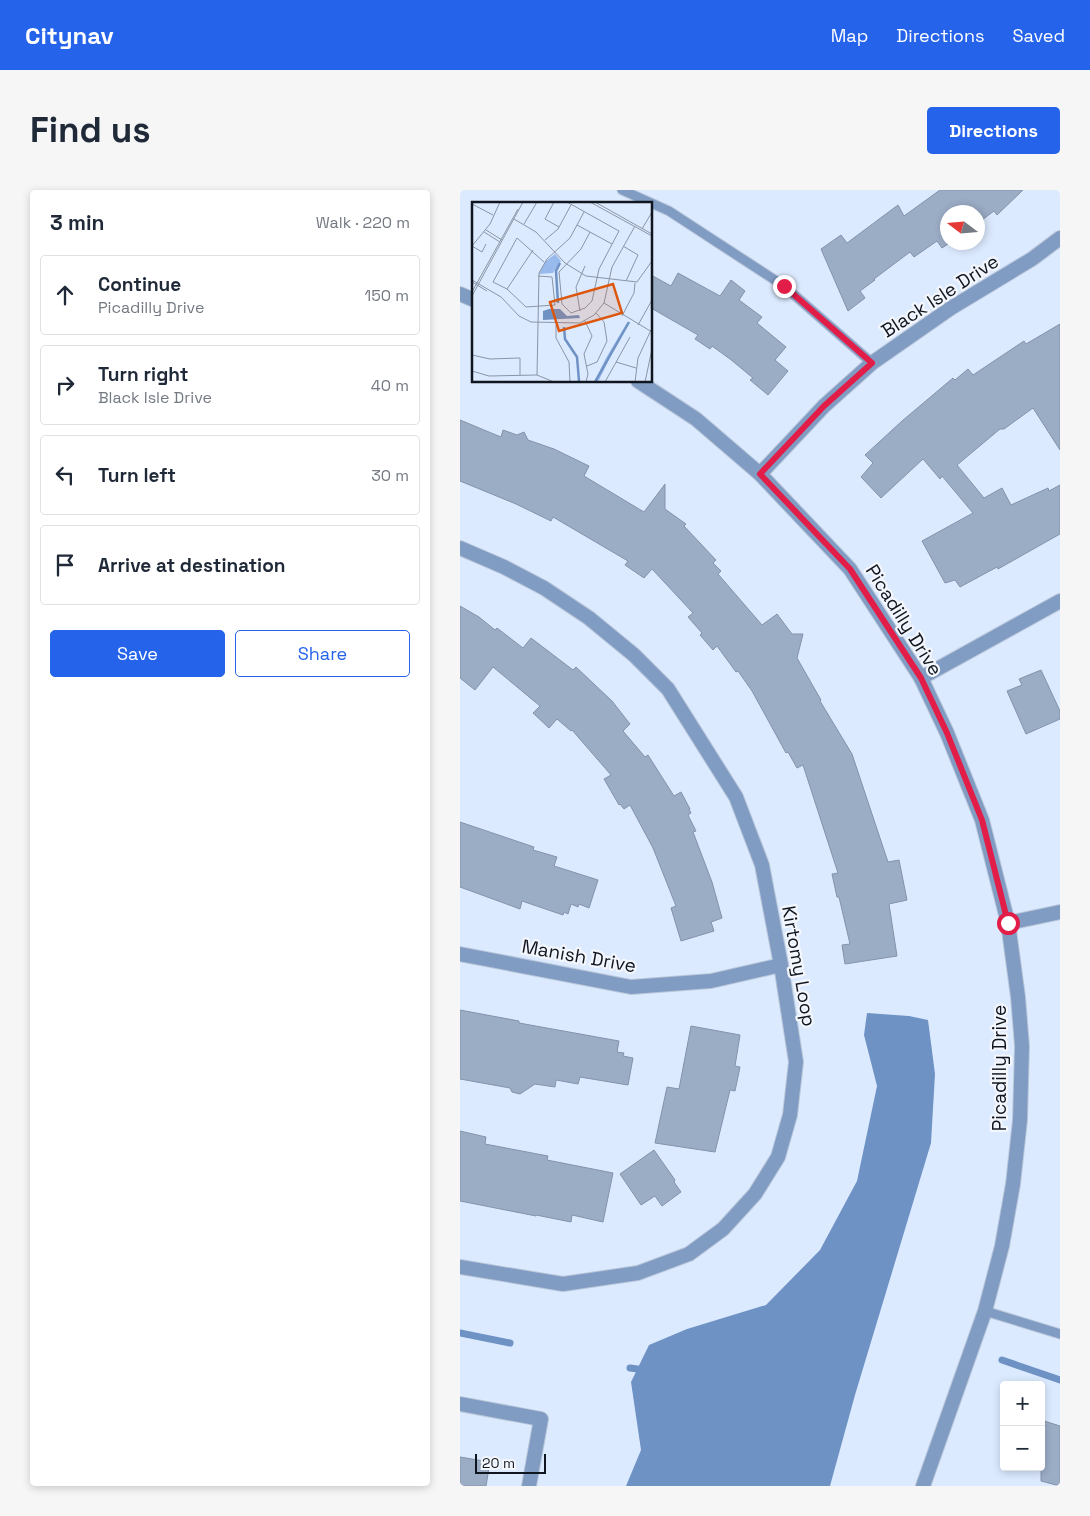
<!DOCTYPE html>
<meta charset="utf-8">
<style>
body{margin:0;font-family:"Space Grotesk",sans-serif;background:#f6f6f7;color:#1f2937}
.controls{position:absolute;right:15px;bottom:15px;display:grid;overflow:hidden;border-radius:5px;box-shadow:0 2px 8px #0003}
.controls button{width:45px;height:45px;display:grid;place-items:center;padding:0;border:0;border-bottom:1px solid #e0e1e3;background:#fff;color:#1f2937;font:25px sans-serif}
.compass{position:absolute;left:480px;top:15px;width:45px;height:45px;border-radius:50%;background:#fff;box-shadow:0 2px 8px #0003;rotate:286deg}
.scale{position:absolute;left:15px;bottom:12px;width:71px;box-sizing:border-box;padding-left:5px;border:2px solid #10161f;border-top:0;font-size:14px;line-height:18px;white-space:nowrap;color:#10161f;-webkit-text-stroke:4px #f3f6fc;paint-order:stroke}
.stop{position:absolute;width:15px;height:15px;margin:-11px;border:4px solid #e11d48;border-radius:50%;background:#fff}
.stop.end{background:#e11d48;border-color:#fff;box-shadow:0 1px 5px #0008}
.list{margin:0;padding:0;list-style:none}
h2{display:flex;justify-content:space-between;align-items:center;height:65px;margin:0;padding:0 20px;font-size:21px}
h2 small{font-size:16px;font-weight:400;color:#747a83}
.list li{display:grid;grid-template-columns:32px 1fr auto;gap:15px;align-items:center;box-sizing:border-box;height:80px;margin:0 10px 10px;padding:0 10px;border:1px solid #e0e1e3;border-radius:5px}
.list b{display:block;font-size:19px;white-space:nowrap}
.list p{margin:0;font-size:16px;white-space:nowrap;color:#747a83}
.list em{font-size:16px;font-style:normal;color:#747a83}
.actions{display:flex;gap:10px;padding:15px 20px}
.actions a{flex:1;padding:11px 0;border:1px solid #2563eb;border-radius:5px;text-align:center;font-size:18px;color:#2563eb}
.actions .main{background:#2563eb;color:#fff}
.icon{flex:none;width:28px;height:28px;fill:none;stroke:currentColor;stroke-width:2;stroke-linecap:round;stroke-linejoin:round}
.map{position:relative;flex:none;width:600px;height:1296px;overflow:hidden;border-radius:5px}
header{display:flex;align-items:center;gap:30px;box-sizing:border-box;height:70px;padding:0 25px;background:#2563eb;color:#fff}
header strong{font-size:24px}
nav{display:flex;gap:28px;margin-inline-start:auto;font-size:18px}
.intro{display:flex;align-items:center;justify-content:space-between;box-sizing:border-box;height:120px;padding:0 30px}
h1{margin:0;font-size:35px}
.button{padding:12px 22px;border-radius:5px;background:#2563eb;color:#fff;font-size:18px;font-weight:700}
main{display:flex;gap:30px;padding:0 30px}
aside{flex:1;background:#fff;border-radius:5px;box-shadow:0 2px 8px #0003}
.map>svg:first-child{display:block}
.water{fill:#6f92c5}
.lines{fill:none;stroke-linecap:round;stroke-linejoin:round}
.stream{stroke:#6f92c5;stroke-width:7}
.building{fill:#9bacc5;stroke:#8393ab}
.service-casing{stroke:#bbc8db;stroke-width:11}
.minor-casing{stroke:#bbc8db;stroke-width:16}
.tertiary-casing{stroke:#bbc8db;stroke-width:16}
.service{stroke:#819cc3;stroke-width:9}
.minor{stroke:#819cc3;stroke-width:14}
.tertiary{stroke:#819cc3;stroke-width:14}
.route{stroke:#e11d48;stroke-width:6}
.labels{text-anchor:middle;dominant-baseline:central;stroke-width:4.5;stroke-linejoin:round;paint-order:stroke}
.street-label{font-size:19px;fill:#10161f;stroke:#f3f6fc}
.inset-river{fill:none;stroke:#6f92c5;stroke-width:2.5}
.inset-road{fill:none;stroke:#8a95a5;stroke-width:1}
.view{fill:#dd560d;fill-opacity:0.15;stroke:#dd560d;stroke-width:2.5}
.inset-edge{fill:none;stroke:#10161f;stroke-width:2.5}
</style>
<header>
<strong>Citynav</strong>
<nav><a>Map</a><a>Directions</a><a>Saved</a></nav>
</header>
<div class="intro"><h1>Find us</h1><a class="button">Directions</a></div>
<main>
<aside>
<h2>3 min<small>Walk · 220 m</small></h2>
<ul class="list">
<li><svg class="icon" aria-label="ahead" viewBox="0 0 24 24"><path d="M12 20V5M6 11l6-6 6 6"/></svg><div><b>Continue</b><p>Picadilly Drive</p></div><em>150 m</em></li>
<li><svg class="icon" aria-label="right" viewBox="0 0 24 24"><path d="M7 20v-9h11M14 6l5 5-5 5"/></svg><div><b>Turn right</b><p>Black Isle Drive</p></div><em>40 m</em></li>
<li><svg class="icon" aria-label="left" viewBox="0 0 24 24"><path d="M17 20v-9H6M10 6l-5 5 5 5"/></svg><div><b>Turn left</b></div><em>30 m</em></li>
<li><svg class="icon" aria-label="arrive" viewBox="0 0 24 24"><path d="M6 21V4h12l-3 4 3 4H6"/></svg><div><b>Arrive at destination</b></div></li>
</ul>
<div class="actions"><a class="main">Save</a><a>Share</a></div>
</aside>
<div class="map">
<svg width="600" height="1296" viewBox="0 0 600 1296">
<rect width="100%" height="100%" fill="#dceaff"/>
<!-- water -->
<polygon class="water" points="407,823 449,826 468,830 475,884 471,953 395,1205 370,1296 166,1296 181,1260 171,1192 189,1155 227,1139 306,1115 360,1060 397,991 417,896 404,845"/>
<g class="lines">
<!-- stream -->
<g class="stream">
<polyline points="0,1143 50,1153"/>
<polyline points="542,1170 600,1190"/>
<polyline points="170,1178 185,1180"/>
</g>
</g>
<!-- building -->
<g class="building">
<polygon points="480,0 563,0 537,25 534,21 518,33 518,22 488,22 488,52 491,52 482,58 477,51 454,67 450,62 414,89 415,90 400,101 405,108 388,121 361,59 381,45 387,53 438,15 444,26"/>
<polygon points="218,83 260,106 271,90 285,101 279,110 302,127 297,133 326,157 315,170 328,181 308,205 290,190 293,188 270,169 252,156 250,159 235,149 238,145 191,118 191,85 211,96"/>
<polygon points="600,134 600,260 573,218 544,239 540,239 497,275 524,308 542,298 551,315 588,298 589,301 600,295 600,344 538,379 537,377 500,397 495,390 485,393 462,351 513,323 482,286 480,289 463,269 421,308 401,287 413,273 405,265 442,231 493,188 495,190 508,179 513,185 564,151 566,154"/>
<polygon points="0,230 41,247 43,240 57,245 64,242 68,250 94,259 129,276 124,286 184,322 205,294 205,319 226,334 224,336 256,370 253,373 261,381 258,384 302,435 317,424 332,444 343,444 337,468 361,510 360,511 392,564 428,672 439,670 447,710 429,714 437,766 385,774 382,755 390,754 379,707 377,707 372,684 378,683 343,575 337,578 328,562 326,563 292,501 278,481 276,482 257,456 253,460 240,445 242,443 228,427 233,423 192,379 184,388 165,375 168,371 93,327 91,331 56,314 0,291"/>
<polygon points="0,416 19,427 35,440 37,438 63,458 71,448 113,480 116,477 152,511 170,534 163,541 185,567 188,565 214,606 221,602 230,619 229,619 231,623 228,625 236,641 233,642 252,692 262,728 251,732 254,741 221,751 211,718 216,716 193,658 170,615 164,619 160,614 159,615 144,589 151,585 112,540 111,541 97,529 89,538 73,523 80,516 33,477 15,500 0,488"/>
<polygon points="581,480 600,521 600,529 566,544 547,501 562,495 559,489"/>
<polygon points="0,632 74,657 73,660 97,667 94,676 138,690 129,718 119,714 118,717 111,714 108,724 104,722 103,725 62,711 60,719 0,697"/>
<polygon points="0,820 59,831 59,833 159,851 157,862 164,863 163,866 173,868 168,895 120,887 118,894 96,890 95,897 75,894 60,904 52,902 50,898 0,889"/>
<polygon points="231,836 280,845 275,876 280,877 275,901 270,900 255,962 195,953 207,897 219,899"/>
<polygon points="0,941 26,947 25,954 88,966 87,970 153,983 143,1032 112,1025 111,1032 76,1025 76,1026 0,1011"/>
<polygon points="194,960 215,990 214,992 221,1002 202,1016 195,1006 181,1015 160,984"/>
<polygon points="581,1230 600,1236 600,1296 581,1291"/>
<polygon points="0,1267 30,1272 26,1296 0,1296"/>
</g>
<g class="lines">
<defs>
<g id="service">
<polyline points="162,0 209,21 324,96 412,173"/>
<polyline points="525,1121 600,1144"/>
</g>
<g id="minor">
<polyline points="300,284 364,216 412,173 491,118 572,69 600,48"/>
<polyline points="0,358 44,377 84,398 129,428 174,465 208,499 276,607 302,675 321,775 336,872 330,925 318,967 295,1004 263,1039 229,1064 178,1083 103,1094 0,1077"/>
<polyline points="461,488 600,411"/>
<polyline points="548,733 600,722"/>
<polyline points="0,764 171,797 251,791 321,775"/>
<polyline points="0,1214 81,1229 69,1296"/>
</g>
<g id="tertiary">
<polyline points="0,104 14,110"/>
<polyline points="178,191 236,229 300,284 390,379 461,488 487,543 522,630 548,733 558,807 562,856 560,930 553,994 542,1056 525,1121 463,1296"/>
</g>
</defs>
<!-- service casing -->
<use href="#service" class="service-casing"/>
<!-- minor casing -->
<use href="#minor" class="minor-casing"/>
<!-- tertiary casing -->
<use href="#tertiary" class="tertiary-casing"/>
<!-- service -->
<use href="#service" class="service"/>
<!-- minor -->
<use href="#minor" class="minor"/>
<!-- tertiary -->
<use href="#tertiary" class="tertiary"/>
</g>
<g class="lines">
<!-- route -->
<polyline class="route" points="324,96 412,173 364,216 300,284 390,379 461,488 487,543 522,630 548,733"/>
</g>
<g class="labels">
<!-- street labels -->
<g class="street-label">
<text transform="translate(480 106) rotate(-33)">Black Isle Drive</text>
<text transform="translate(444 430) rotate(58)">Picadilly Drive</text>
<text transform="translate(119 766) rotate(10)">Manish Drive</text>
<text transform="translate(339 776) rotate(80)">Kirtomy Loop</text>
<text transform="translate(539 878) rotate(-90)">Picadilly Drive</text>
</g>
</g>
<!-- overview -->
<g transform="translate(12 12)">
<rect width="180" height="180" fill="#dceaff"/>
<path d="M83,52L89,59L81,71L67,72L73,60ZM156,119L126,180H122L134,156Z" fill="#98baec"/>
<path d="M77,107H88L95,114L107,113L108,116L71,118V109Z" fill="#6f92c5"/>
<path class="inset-river" d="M86,101L84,69L88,61M92,125L93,137L105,155L107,179M123,180L157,120"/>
<path class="inset-road" d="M82,0L73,17L87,25M95,0L147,29L127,67L120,99L113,106L99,111L90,102L87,70L109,47L118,30M118,0L180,34M123,0L180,32M0,2L21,13M42,17L64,30L93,61L114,74L165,80L180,59M52,22L65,0M105,23L140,42M170,27L180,10M14,28L30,38M12,30L28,40M73,38L86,27L99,3M0,44L18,22L28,0M0,44L10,50L14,42M151,44L166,53L154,79M66,74L80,75L83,103L54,105L35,87L21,80L45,36L72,60M0,78L29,95L47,114L59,120L108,121L122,113L132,101L140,65L163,24M0,80L15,89M35,87L61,48M0,90L46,7M0,94L51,0M132,101L180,130M108,109L104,85L113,64M150,114L162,91L163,81M113,119L120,134L112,152L116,172L114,180M84,123V136L97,160L98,180M166,123L180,98M0,153L18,157L48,156V173M144,160L164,166M115,164L125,160L135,139L132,120L124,111M0,169L17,174L65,173L82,180M65,173L67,71L75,57L98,36L112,10M133,180L158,135M163,180L166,156L180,126M173,180L180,147"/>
<path class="view" d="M141,82L150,111L87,129L78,100Z"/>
<rect width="180" height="180" class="inset-edge"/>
</g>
</svg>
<div class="controls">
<button>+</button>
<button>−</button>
</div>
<svg class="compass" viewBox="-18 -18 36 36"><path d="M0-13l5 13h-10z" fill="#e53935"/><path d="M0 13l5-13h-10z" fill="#747a83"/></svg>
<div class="scale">20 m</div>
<div class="stop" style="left:548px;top:733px"></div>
<div class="stop end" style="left:324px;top:96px"></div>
</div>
</main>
